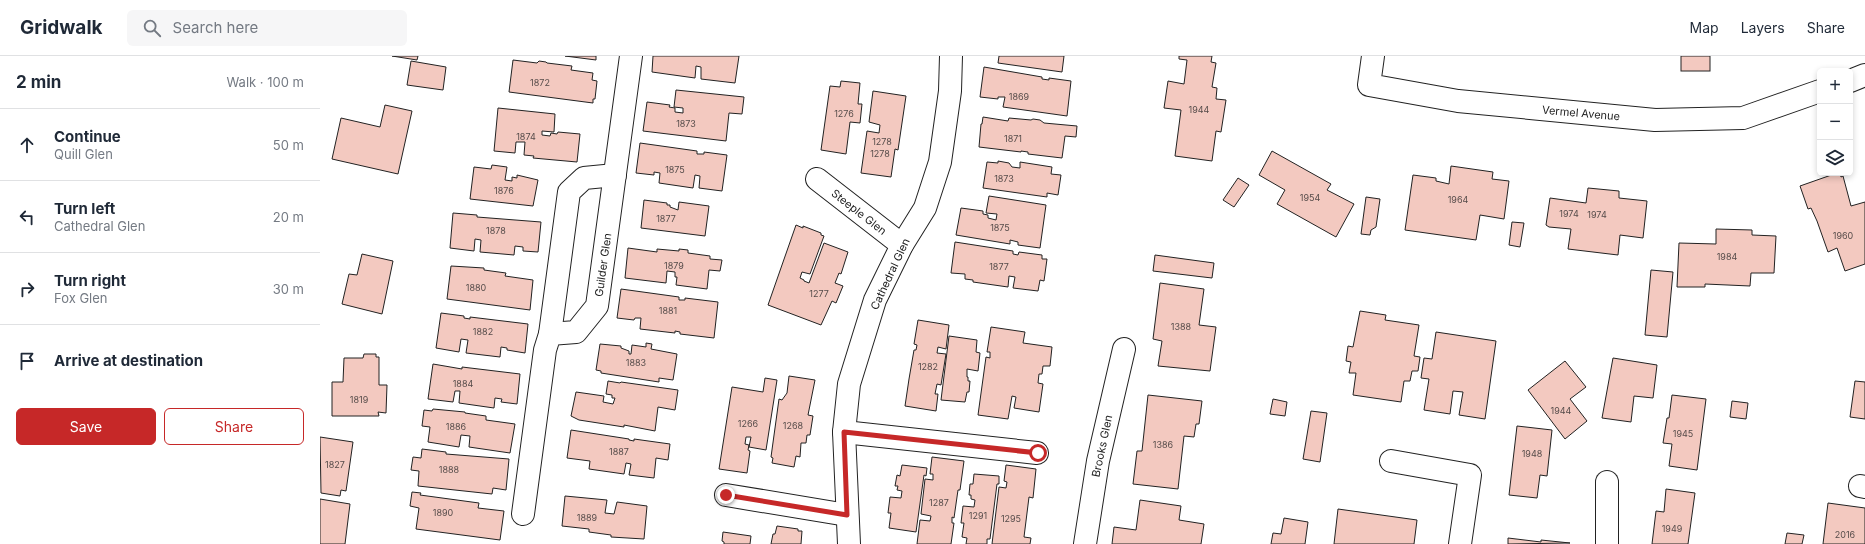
<!DOCTYPE html>
<meta charset="utf-8">
<style>
body{margin:0;font-family:Inter,sans-serif;background:#f6f6f7;color:#1f2937}
.controls{position:absolute;right:12px;top:12px;display:grid;overflow:hidden;border-radius:6px;box-shadow:0 2px 6px #0003}
.controls button{width:36px;height:36px;display:grid;place-items:center;padding:0;border:0;border-bottom:1px solid #e0e1e3;background:#fff;color:#1f2937;font:20px sans-serif}
.stop{position:absolute;width:12px;height:12px;margin:-9px;border:3px solid #c62828;border-radius:50%;background:#fff}
.stop.end{background:#c62828;border-color:#fff;box-shadow:0 1px 4px #0008}
.list{margin:0;padding:0;list-style:none}
h2{display:flex;justify-content:space-between;align-items:center;height:52px;margin:0;padding:0 16px;font-size:17px}
h2 small{font-size:13px;font-weight:400;color:#747a83}
.list li{display:grid;grid-template-columns:26px 1fr auto;gap:12px;align-items:center;box-sizing:border-box;height:72px;padding:0 16px;border-top:1px solid #e0e1e3}
.list b{display:block;font-size:15px;white-space:nowrap}
.list p{margin:0;font-size:13px;white-space:nowrap;color:#747a83}
.list em{font-size:13px;font-style:normal;color:#747a83}
.actions{display:flex;gap:8px;padding:12px 16px}
.actions a{flex:1;padding:9px 0;border:1px solid #c62828;border-radius:6px;text-align:center;font-size:14px;color:#c62828}
.actions .main{background:#c62828;color:#fff}
.icon{flex:none;width:22px;height:22px;fill:none;stroke:currentColor;stroke-width:2;stroke-linecap:round;stroke-linejoin:round}
.map{position:relative;flex:none;width:1545px;height:488px;overflow:hidden}
header{display:flex;align-items:center;gap:24px;box-sizing:border-box;height:56px;padding:0 20px;background:#fff;border-bottom:1px solid #e0e1e3}
header strong{font-size:19px}
nav{display:flex;gap:22px;margin-inline-start:auto;font-size:14px}
.search{width:280px;height:36px;background:#f6f6f7;display:flex;align-items:center;gap:10px;box-sizing:border-box;padding:0 14px;border-radius:6px;color:#747a83;font-size:15px}
main{display:flex}
aside{flex:1;background:#fff}
.map>svg:first-child{display:block}
.building{fill:#f3c9c0;stroke:#222}
.lines{fill:none;stroke-linecap:round;stroke-linejoin:round}
.minor-casing{stroke:#222;stroke-width:24}
.minor{stroke:#fff;stroke-width:22}
.route{stroke:#c62828;stroke-width:5}
.labels{text-anchor:middle;dominant-baseline:central;stroke-width:3;stroke-linejoin:round;paint-order:stroke}
.number-label{font-size:9px;fill:#564c4a}
.street-label{font-size:11px;fill:#222;stroke:#fff}
</style>
<header>
<strong>Gridwalk</strong>
<div class="search"><svg class="icon" aria-label="search" viewBox="0 0 24 24"><circle cx="10" cy="10" r="6"/><path d="M15 15l6 6"/></svg>Search here</div>
<nav><a>Map</a><a>Layers</a><a>Share</a></nav>
</header>
<main>
<aside>
<h2>2 min<small>Walk · 100 m</small></h2>
<ul class="list">
<li><svg class="icon" aria-label="ahead" viewBox="0 0 24 24"><path d="M12 20V5M6 11l6-6 6 6"/></svg><div><b>Continue</b><p>Quill Glen</p></div><em>50 m</em></li>
<li><svg class="icon" aria-label="left" viewBox="0 0 24 24"><path d="M17 20v-9H6M10 6l-5 5 5 5"/></svg><div><b>Turn left</b><p>Cathedral Glen</p></div><em>20 m</em></li>
<li><svg class="icon" aria-label="right" viewBox="0 0 24 24"><path d="M7 20v-9h11M14 6l5 5-5 5"/></svg><div><b>Turn right</b><p>Fox Glen</p></div><em>30 m</em></li>
<li><svg class="icon" aria-label="arrive" viewBox="0 0 24 24"><path d="M6 21V4h12l-3 4 3 4H6"/></svg><div><b>Arrive at destination</b></div></li>
</ul>
<div class="actions"><a class="main">Save</a><a>Share</a></div>
</aside>
<div class="map">
<svg width="1545" height="488" viewBox="0 0 1545 488">
<rect width="100%" height="100%" fill="#fff"/>
<!-- building -->
<g class="building">
<polygon points="72,0 98,0 97,4"/>
<polygon points="245,0 276,0 276,4"/>
<polygon points="333,0 419,0 415,27 381,23 381,11 376,10 375,22 332,16"/>
<polygon points="679,0 744,0 742,16 678,7"/>
<polygon points="859,0 892,0 891,6 896,7 892,31 897,32 896,43 906,44 901,76 896,75 892,105 855,100 861,54 844,52 848,25 864,28 867,4 859,3"/>
<rect x="1361" y="0" width="29" height="15"/>
<polygon points="193,4 217,7 219,5 226,6 227,7 252,10 251,14 273,17 272,24 277,25 275,43 273,43 273,47 189,36"/>
<polygon points="91,5 126,11 123,34 87,29"/>
<polygon points="664,11 722,21 722,23 729,24 729,22 751,25 747,60 683,51 685,41 678,41 678,43 660,41"/>
<polygon points="521,25 540,27 538,48 542,48 540,67 530,66 526,98 501,94 510,30 520,31"/>
<polygon points="356,34 424,41 422,58 409,57 406,85 323,75 327,46 350,49 349,51 355,52 355,56 363,57 363,52 354,51"/>
<polygon points="553,35 586,40 578,94 575,93 571,121 541,117 547,75 559,77 560,69 549,66"/>
<polygon points="65,49 92,55 78,118 12,103 21,62 60,71"/>
<polygon points="178,52 235,58 234,76 222,75 222,79 230,80 231,77 237,78 238,76 260,78 257,106 213,102 214,100 204,99 205,86 196,86 195,97 174,95"/>
<polygon points="663,61 688,65 689,62 711,64 713,63 720,64 724,67 757,70 756,81 745,80 742,102 708,98 708,96 701,95 701,96 659,91 661,68 662,68"/>
<polygon points="320,87 377,95 377,98 384,98 384,96 407,99 402,135 379,132 380,120 375,119 373,132 339,127 340,117 334,116 334,119 316,117"/>
<polygon points="952,95 1011,128 1007,134 1034,148 1016,181 957,148 965,134 939,119"/>
<polygon points="678,105 689,107 692,111 700,112 700,106 732,111 731,118 741,119 738,139 727,137 727,141 663,132 667,106 678,107"/>
<polygon points="172,109 187,111 185,124 192,125 192,121 197,122 197,119 218,124 213,150 150,143 154,111 171,113"/>
<polygon points="1131,110 1173,116 1172,123 1189,125 1184,163 1160,159 1156,184 1085,174 1093,119 1116,122 1116,125 1129,128"/>
<polygon points="1517,117 1520,117 1521,121 1523,120 1531,150 1545,146 1545,208 1525,215 1517,192 1508,196 1497,165 1491,152 1488,153 1480,130"/>
<polygon points="918,122 929,129 914,151 903,144"/>
<polygon points="1268,132 1299,135 1299,142 1327,145 1323,182 1300,179 1298,199 1248,193 1251,173 1229,171 1226,169 1230,142 1266,147"/>
<polygon points="669,140 726,149 720,192 698,189 698,186 690,184 690,188 636,179 641,152 663,155 663,158 668,159 668,162 676,164 677,158 666,157"/>
<polygon points="1046,141 1060,143 1056,171 1051,174 1050,179 1041,178"/>
<polygon points="324,144 347,147 347,149 350,149 350,151 358,154 359,146 389,150 385,180 321,172"/>
<polygon points="133,157 157,159 157,161 221,166 218,196 203,195 203,191 195,190 194,199 160,196 161,184 155,183 154,195 130,192"/>
<polygon points="1192,166 1204,167 1200,191 1189,189"/>
<polygon points="476,169 483,172 483,170 501,177 501,179 504,180 490,218 482,216 480,222 484,224 484,225 489,227 504,187 528,196 521,218 519,217 515,227 523,230 516,247 512,245 501,269 448,249"/>
<polygon points="1396,173 1432,174 1432,179 1456,180 1454,217 1431,217 1430,230 1385,228 1385,231 1357,231 1359,187 1396,188"/>
<polygon points="635,186 693,195 693,198 698,199 699,196 722,199 722,203 727,203 724,225 720,224 718,235 693,232 695,221 689,220 688,231 653,226 653,224 645,223 645,218 631,217"/>
<polygon points="308,192 337,196 337,193 359,195 359,193 368,194 368,197 390,200 390,203 402,204 400,215 389,214 387,233 356,229 357,221 355,221 355,216 347,215 346,227 305,222"/>
<polygon points="42,198 73,205 62,258 22,248 29,218 37,219"/>
<polygon points="835,199 894,207 892,222 833,215"/>
<polygon points="131,210 164,212 164,214 186,217 185,220 213,224 210,254 127,243"/>
<polygon points="1331,214 1353,216 1347,281 1325,279"/>
<polygon points="840,227 884,233 879,269 896,271 890,315 838,310 842,285 833,283"/>
<polygon points="301,233 359,241 359,244 365,244 365,242 398,246 394,282 360,278 360,276 355,275 355,277 320,273 321,262 315,262 314,264 297,262"/>
<polygon points="1040,255 1066,259 1065,264 1099,269 1094,300 1100,301 1098,315 1092,315 1090,325 1084,325 1081,346 1033,339 1036,317 1029,317 1031,306 1026,305 1028,290 1033,291"/>
<polygon points="121,257 144,260 144,262 150,263 150,261 208,268 205,297 187,294 187,292 181,291 180,301 146,297 148,284 141,283 139,296 116,292"/>
<polygon points="598,264 629,269 626,293 618,291 617,297 626,298 621,329 617,328 615,338 618,338 616,355 585,350 589,323 594,294 596,294 597,289 594,288"/>
<polygon points="671,271 705,276 703,287 732,291 730,310 723,310 722,318 719,318 718,327 723,328 719,356 694,352 696,341 692,340 688,363 658,359 666,301 670,302 670,296 667,296"/>
<polygon points="1116,276 1176,285 1165,363 1139,359 1143,336 1133,335 1130,358 1104,354 1109,323 1101,322 1104,302 1112,303"/>
<polygon points="629,280 657,284 656,296 660,297 658,315 647,313 647,321 648,321 648,325 650,325 649,336 647,336 645,346 621,344"/>
<polygon points="326,287 332,288 331,293 357,298 353,324 339,322 339,326 281,317 281,315 276,314 280,288 301,290 301,292 309,295 309,298 311,298 312,289 326,291"/>
<polygon points="44,298 56,298 56,301 59,301 59,329 67,329 66,357 58,356 59,360 12,360 12,326 23,326 24,302 43,302"/>
<polygon points="1293,302 1337,309 1333,342 1314,340 1311,366 1282,362"/>
<polygon points="1245,305 1266,331 1250,343 1267,365 1245,383 1208,334"/>
<polygon points="113,308 142,313 142,311 200,318 197,348 181,346 182,343 175,342 174,352 139,347 140,335 135,335 133,346 108,343"/>
<polygon points="469,320 495,324 488,359 493,360 490,379 487,379 486,387 481,387 480,401 476,400 474,411 452,407 453,402 451,401 459,343 462,344 467,337"/>
<polygon points="445,322 457,324 446,394 429,391 431,381 426,381 425,388 429,389 428,394 430,395 427,417 399,413 412,331 443,336"/>
<polygon points="288,325 300,327 301,326 358,334 355,354 338,351 335,375 304,369 304,371 259,364 251,360 256,336 284,340 283,346 293,348 295,342 292,342 292,339 286,338"/>
<polygon points="1535,325 1545,326 1545,363 1530,361"/>
<polygon points="828,339 882,345 879,368 876,368 874,381 864,380 858,433 813,428 817,395 822,395"/>
<polygon points="1352,339 1386,343 1377,414 1349,410 1352,388 1343,387 1347,362 1349,362"/>
<polygon points="953,343 967,346 965,360 950,358"/>
<polygon points="1412,345 1428,347 1426,363 1410,361"/>
<polygon points="113,353 145,356 145,357 166,360 166,364 195,368 190,397 149,391 150,380 141,379 139,391 108,386 110,371 102,370 104,354 112,355"/>
<polygon points="991,355 1007,357 1000,406 983,403"/>
<polygon points="1197,370 1232,374 1227,420 1220,419 1217,442 1189,439"/>
<polygon points="251,374 309,383 309,384 314,385 314,383 350,388 348,404 336,402 334,422 309,419 311,408 306,407 304,418 269,413 270,405 247,402"/>
<polygon points="0,381 33,386 26,435 21,434 20,440 1,437"/>
<polygon points="102,393 126,396 126,398 189,403 186,434 173,432 172,438 98,430 99,415 91,414 93,401 101,402"/>
<polygon points="612,401 644,405 640,434 638,434 634,462 632,461 632,467 634,467 631,488 597,488 600,464 610,465 611,460 601,458 605,423 613,424 613,418 610,418"/>
<polygon points="582,409 607,412 606,420 604,419 596,476 569,472 571,457 568,457 570,441 581,442 582,435 577,434 578,430 575,430 577,419 580,420"/>
<polygon points="686,409 716,413 713,442 709,441 704,481 711,482 710,488 672,488 679,431 686,432 687,426 684,425"/>
<polygon points="654,418 679,420 679,428 677,428 670,483 667,483 667,488 646,488 647,482 642,481 644,467 641,467 643,450 654,451 655,444 651,443 651,439 649,439 650,428 653,428"/>
<polygon points="1346,433 1375,437 1368,488 1332,488 1336,455 1344,456"/>
<polygon points="92,436 101,437 100,439 159,447 158,452 184,455 180,484 96,473 99,452 90,450"/>
<polygon points="245,440 287,444 285,457 294,458 297,446 327,450 324,483 291,481 291,479 269,476 269,473 242,470"/>
<polygon points="0,443 30,448 25,488 0,488"/>
<polygon points="820,444 861,450 859,464 884,468 881,488 792,488 794,471 816,474"/>
<polygon points="1508,447 1545,452 1545,488 1503,488"/>
<polygon points="1018,453 1097,464 1094,488 1014,488"/>
<polygon points="964,462 988,466 985,488 951,488 953,477 961,478"/>
<polygon points="457,470 478,473 478,475 482,475 481,488 451,488 453,478 455,478"/>
<polygon points="403,476 431,480 430,488 404,488 404,486 402,485"/>
<polygon points="1467,477 1484,479 1482,488 1465,488"/>
<polygon points="1188,482 1221,486 1221,484 1250,487 1188,488"/>
</g>
<g class="lines">
<defs>
<g id="minor">
<polyline points="1053,0 1049,29 1138,45 1335,64 1423,62 1500,35"/>
<polyline points="1530,25 1545,19"/>
<polyline points="497,123 582,189"/>
<polyline points="230,278 249,136 264,122 295,119"/>
<polyline points="524,376 717,397"/>
<polyline points="1071,405 1150,419 1140,488"/>
<polyline points="1287,426 1287,488"/>
<polyline points="1540,430 1545,431"/>
<polyline points="406,439 527,459"/>
<polyline points="203,458 225,294 230,278 256,276 277,250 311,0"/>
<polyline points="529,488 524,376 529,328 555,244 582,189 605,152 620,106 630,35 631,0"/>
<polyline points="765,488 778,405 804,293"/>
</g>
</defs>
<!-- minor casing -->
<use href="#minor" class="minor-casing"/>
<!-- minor -->
<use href="#minor" class="minor"/>
</g>
<g class="lines">
<!-- route -->
<polyline class="route" points="406,439 527,459 524,376 718,397"/>
</g>
<g class="labels">
<!-- number labels -->
<g class="number-label">
<text x="220" y="26">1872</text>
<text x="699" y="40">1869</text>
<text x="879" y="53">1944</text>
<text x="524" y="57">1276</text>
<text x="366" y="67">1873</text>
<text x="206" y="80">1874</text>
<text x="693" y="82">1871</text>
<text x="562" y="85">1278</text>
<text x="560" y="97">1278</text>
<text x="355" y="113">1875</text>
<text x="684" y="122">1873</text>
<text x="184" y="134">1876</text>
<text x="990" y="141">1954</text>
<text x="1138" y="143">1964</text>
<text x="1249" y="157">1974</text>
<text x="1277" y="158">1974</text>
<text x="346" y="162">1877</text>
<text x="680" y="171">1875</text>
<text x="176" y="174">1878</text>
<text x="1523" y="179">1960</text>
<text x="1407" y="200">1984</text>
<text x="354" y="209">1879</text>
<text x="679" y="210">1877</text>
<text x="156" y="231">1880</text>
<text x="499" y="237">1277</text>
<text x="348" y="254">1881</text>
<text x="861" y="270">1388</text>
<text x="163" y="275">1882</text>
<text x="316" y="306">1883</text>
<text x="608" y="310">1282</text>
<text x="143" y="327">1884</text>
<text x="39" y="343">1819</text>
<text x="1241" y="354">1944</text>
<text x="428" y="367">1266</text>
<text x="473" y="369">1268</text>
<text x="136" y="370">1886</text>
<text x="1363" y="377">1945</text>
<text x="843" y="388">1386</text>
<text x="299" y="395">1887</text>
<text x="1212" y="397">1948</text>
<text x="15" y="408">1827</text>
<text x="129" y="413">1888</text>
<text x="619" y="446">1287</text>
<text x="123" y="456">1890</text>
<text x="658" y="459">1291</text>
<text x="267" y="461">1889</text>
<text x="691" y="462">1295</text>
<text x="1352" y="472">1949</text>
<text x="1525" y="478">2016</text>
</g>
<!-- street labels -->
<g class="street-label">
<text transform="translate(1261 57) rotate(5)">Vermel Avenue</text>
<text transform="translate(539 156) rotate(38)">Steeple Glen</text>
<text transform="translate(283 209) rotate(-82)">Guilder Glen</text>
<text transform="translate(570 218) rotate(-65)">Cathedral Glen</text>
<text transform="translate(782 390) rotate(-78)">Brooks Glen</text>
</g>
</g>
</svg>
<div class="controls">
<button>+</button>
<button>−</button>
<button><svg class="icon" aria-label="layers" viewBox="0 0 24 24"><path d="M12 4l9 5-9 5-9-5zM3 14l9 5 9-5"/></svg></button>
</div>
<div class="stop" style="left:718px;top:397px"></div>
<div class="stop end" style="left:406px;top:439px"></div>
</div>
</main>
